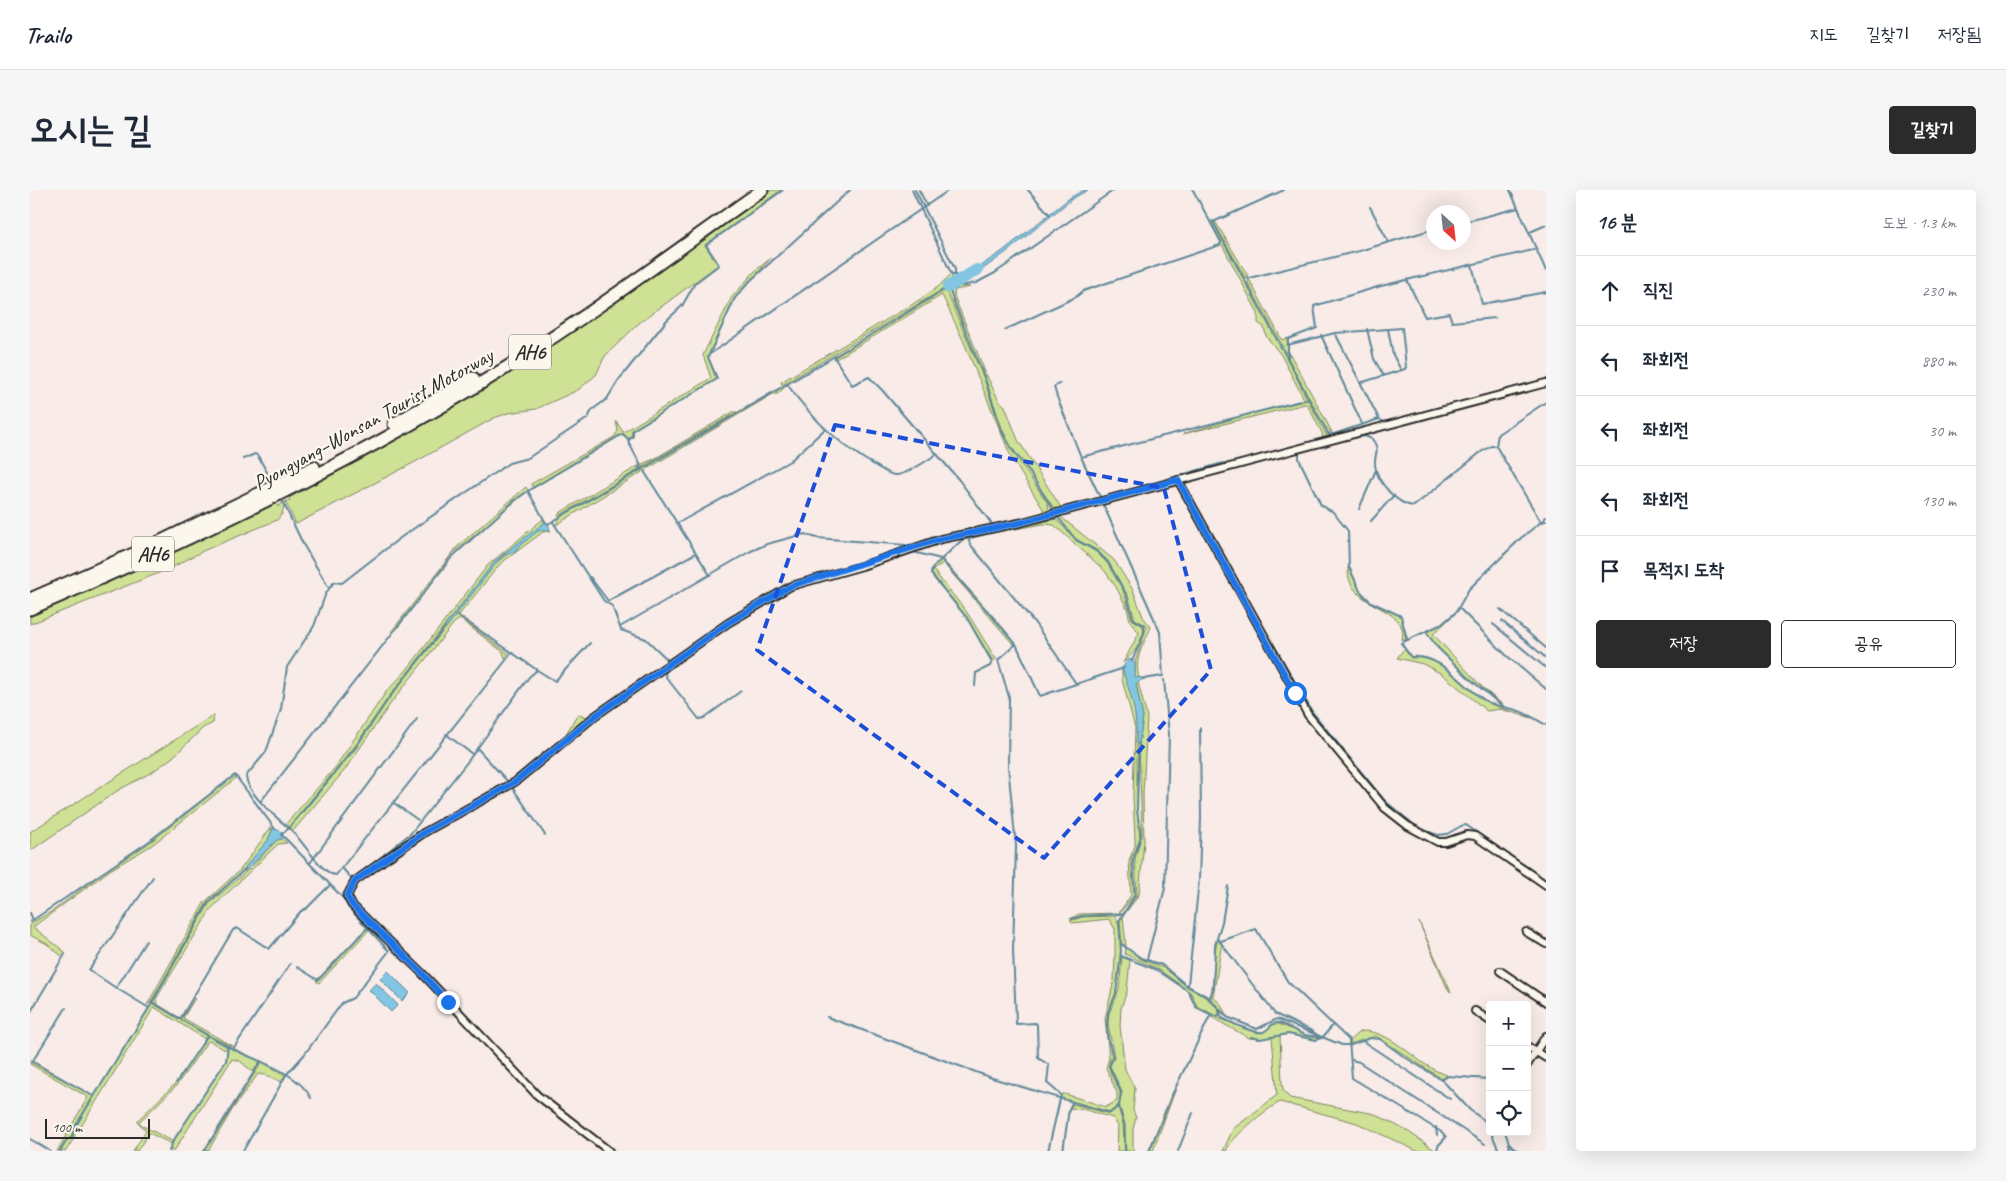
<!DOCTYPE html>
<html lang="ko">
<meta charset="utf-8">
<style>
body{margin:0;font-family:Caveat,"Poor Story",sans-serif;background:#f6f6f7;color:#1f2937}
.controls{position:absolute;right:15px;bottom:15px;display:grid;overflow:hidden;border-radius:5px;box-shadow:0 5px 20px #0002}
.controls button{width:45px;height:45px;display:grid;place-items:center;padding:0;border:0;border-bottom:1px solid #e0e1e3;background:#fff;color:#1f2937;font:25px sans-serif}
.compass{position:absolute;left:1396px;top:15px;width:45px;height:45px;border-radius:50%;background:#fff;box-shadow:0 5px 20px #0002;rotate:153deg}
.scale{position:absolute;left:15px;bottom:12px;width:105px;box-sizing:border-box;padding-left:5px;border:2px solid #2b2b2b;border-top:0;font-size:14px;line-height:18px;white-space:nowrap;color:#2b2b2b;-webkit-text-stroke:4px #fbf7ec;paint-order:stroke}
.stop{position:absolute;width:15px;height:15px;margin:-11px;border:4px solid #1a73e8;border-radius:50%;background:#fff}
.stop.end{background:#1a73e8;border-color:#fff;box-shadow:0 1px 5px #0008}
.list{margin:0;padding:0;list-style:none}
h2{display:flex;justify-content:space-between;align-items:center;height:65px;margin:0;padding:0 20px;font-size:21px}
h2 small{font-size:16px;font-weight:400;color:#747a83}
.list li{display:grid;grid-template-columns:32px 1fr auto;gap:15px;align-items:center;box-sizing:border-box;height:70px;padding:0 20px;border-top:1px solid #e0e1e3}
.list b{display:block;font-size:19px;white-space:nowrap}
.list em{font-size:16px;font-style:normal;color:#747a83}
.actions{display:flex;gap:10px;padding:15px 20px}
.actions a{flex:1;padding:11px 0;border:1px solid #2b2b2b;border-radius:5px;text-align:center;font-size:18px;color:#2b2b2b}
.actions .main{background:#2b2b2b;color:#fff}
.icon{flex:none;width:28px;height:28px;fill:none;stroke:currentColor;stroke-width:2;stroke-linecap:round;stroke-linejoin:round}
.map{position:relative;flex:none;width:1516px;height:961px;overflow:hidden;border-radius:5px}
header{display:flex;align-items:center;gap:30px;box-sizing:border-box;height:70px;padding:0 25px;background:#fff;border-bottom:1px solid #e0e1e3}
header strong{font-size:24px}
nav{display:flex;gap:28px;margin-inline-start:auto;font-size:18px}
.intro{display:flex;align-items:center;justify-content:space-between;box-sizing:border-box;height:120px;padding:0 30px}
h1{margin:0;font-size:35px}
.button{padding:12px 22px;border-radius:5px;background:#2b2b2b;color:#fff;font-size:18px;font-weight:700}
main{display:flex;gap:30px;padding:0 30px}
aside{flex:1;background:#fff;border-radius:5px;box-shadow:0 5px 20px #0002}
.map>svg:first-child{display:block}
.green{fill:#cee195;stroke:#7c8660}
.water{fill:#82c6e3;stroke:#5f8899}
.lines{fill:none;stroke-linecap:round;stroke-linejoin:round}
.stream{stroke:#5f8899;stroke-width:2}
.river{stroke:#82c6e3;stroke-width:12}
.minor-casing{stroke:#2b2b2b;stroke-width:10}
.motorway-casing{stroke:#2b2b2b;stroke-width:15}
.minor{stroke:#fbf7ec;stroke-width:6}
.motorway{stroke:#fbf7ec;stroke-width:11}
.route{stroke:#1a73e8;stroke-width:6}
.marked{fill:none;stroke:#1d4ed8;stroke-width:4;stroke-dasharray:10 6;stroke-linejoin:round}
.labels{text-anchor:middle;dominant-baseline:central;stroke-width:4.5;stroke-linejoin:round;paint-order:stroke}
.shield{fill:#fbf7ec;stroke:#696865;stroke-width:1}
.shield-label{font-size:20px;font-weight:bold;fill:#2b2b2b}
.street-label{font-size:21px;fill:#2b2b2b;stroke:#fbf7ec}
</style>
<header>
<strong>Trailo</strong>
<nav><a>지도</a><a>길찾기</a><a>저장됨</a></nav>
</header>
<div class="intro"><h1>오시는 길</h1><a class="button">길찾기</a></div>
<main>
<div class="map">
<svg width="1516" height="961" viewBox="0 0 1516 961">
<rect width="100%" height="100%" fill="#f8ebe8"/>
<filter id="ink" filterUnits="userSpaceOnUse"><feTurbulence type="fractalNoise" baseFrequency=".02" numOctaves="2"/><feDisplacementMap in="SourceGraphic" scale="10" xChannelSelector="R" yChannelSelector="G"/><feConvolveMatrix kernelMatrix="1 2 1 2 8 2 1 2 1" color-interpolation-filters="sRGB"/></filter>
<g filter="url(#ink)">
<!-- green -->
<g class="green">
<polygon points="742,0 751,0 675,55 688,75 609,133 575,166 566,185 548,200 506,219 478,223 464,228 387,271 266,334 255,311 260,311 259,308 513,162"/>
<polygon points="1182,30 1255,164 1277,209 1274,209 1251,165 1236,146 1234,137 1228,133 1228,123 1180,32"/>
<polygon points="1185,31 1218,86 1215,87 1184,33"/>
<polygon points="741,68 705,108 678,168 687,187 686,190 605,238 602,240 601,248 597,248 593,243 503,297 501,294 584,247 588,241 586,231 593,242 597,240 681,188 673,165 702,107 725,81"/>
<polygon points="920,85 923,87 915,98 752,195 751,192 883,114 908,97"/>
<polygon points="1219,89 1252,150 1257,148 1258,166 1218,93"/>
<polygon points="927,96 940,97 925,100 924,106 956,184 969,211 975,216 988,250 1032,319 1026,321 982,258 973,241 955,188 922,110 921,99"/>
<polygon points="916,100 954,189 971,241 981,259 1017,312 1020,322 1016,324 981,267 933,150 912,105 806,169 805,167"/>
<path d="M1260,164L1302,242C1292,241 1264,180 1258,167Z"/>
<polygon points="757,195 748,204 743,204 617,279 615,282 613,279"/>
<polygon points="1278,210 1298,248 1293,249 1292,243 1277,214 1275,214 1153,244 1209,227"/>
<polygon points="703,222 707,222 610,278 612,274 624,269"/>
<polygon points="608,276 608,280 529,326 528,324"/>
<polygon points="611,280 612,282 526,335 530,327"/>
<polygon points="496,297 498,301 423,363 373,431 365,441 361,442 428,356"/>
<polygon points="246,312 248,317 252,313 254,316 252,324 247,330 175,360 139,379 0,434 0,421"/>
<path d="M1031,327L1084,370L1103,400L1113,427L1121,437C1113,456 1104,467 1109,488H1105V472L1117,436L1105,429L1098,406L1078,372L1067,361L1046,349L1029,328Z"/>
<polygon points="513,329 515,334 472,365 462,375 358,508 325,556 259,637 255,635 304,579 356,502 375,482 458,375"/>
<path d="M1026,329L1046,350L1066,362L1077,373L1093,400L1102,429L1113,436C1116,451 1102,464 1093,473L1109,443L1100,431L1097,418L1086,397L1074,380L1024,335L1013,334L980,340Z"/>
<polygon points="515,339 521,341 513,342 470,374 429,425 427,423 467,372 508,341"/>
<polygon points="911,370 985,453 983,454 913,373 903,380 936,421 966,469 963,471 937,428 902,384 903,378"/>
<path d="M1318,377L1333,406L1341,413L1371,426L1376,449L1372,450C1381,415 1315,420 1318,377Z"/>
<polygon points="1429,420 1403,444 1452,497 1474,516 1440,489 1407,456 1397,442 1412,434"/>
<polygon points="426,425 479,464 475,468 473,462 430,429 424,433 361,513 314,581 263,641 260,638 261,635 326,557 359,508"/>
<path d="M1374,459L1381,468C1412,464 1432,497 1455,511C1470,520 1487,521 1502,528L1470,519L1457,521L1412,484L1393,474L1367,468Z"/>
<polygon points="626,478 625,480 517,563 536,544 545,528 550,524 556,527"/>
<polygon points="1092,480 1101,502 1107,529 1107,622 1110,647 1106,660 1101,668 1104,705 1089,724 1051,726 1040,729 1049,724 1089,723 1101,705 1099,670 1105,656 1105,649 1103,607 1105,538 1092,489"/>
<polygon points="1108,492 1117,527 1113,604 1114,651 1109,705 1093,726 1096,756 1092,754 1090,731 1107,705 1105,669 1112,644 1109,554 1113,527 1106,494"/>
<polygon points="184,525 183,533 173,538 143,567 122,582 87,601 0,661 0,642"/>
<polygon points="204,586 206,588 122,655 80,680 3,737 35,762 33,767 17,754 0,745 0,734 24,720 71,684 119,653"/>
<path d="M241,637C247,652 193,701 179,709L121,812L117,815L174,713L211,679Z"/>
<polygon points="252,649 257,653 248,654 181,719 126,809 127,814 150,828 122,812 179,714 219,679 247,650"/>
<path d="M1085,726C1095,737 1089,787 1086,802C1084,810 1079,817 1078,824C1075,839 1080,852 1082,866C1068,886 1109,904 1080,922L1030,908L1032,904H1035L1076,917L1087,911V903L1076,878L1079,868L1075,829L1084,790L1085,766V739L1079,729L1042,733L1040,731L1052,727Z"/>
<polygon points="1389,732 1421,802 1418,800"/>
<polygon points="338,738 339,740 289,793 286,791"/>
<polygon points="1189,750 1192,753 1183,807 1190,813 1197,826 1181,809 1186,755"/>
<polygon points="1096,757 1111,769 1136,779 1156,796 1175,807 1188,817 1189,824 1186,826 1167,816 1161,803 1128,779 1095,764"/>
<polygon points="1092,767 1100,770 1097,801 1091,818 1090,836 1095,879 1105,899 1103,920 1106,928 1103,939 1103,961 1096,961 1095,934 1089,916 1092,902 1080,876 1084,867 1078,834 1079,823 1089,799"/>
<polygon points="165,808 153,828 204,857 181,847 197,856 195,860 180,851 177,852 146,896 109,932 113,936 142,951 142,954 119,943 107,961 103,961 116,941 107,931 146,893 178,845 151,829"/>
<polygon points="122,813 177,845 175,849 124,817 36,961 31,961 37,950 43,947 44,940 65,904"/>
<polygon points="1181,825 1224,842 1234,842 1243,834 1249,834 1275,845 1290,848 1286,850 1259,844 1230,849 1219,848 1181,827"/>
<path d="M1336,841C1367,844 1388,877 1417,885L1412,889L1346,846L1321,854L1320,850L1329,842Z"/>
<path d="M1250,845L1252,895L1254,902L1260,908L1345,924L1379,942L1406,961H1387L1327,933L1250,912C1235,920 1202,947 1196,961H1193L1203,939L1247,905L1242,847Z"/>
<polygon points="198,856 230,871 223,882 210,871 202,869 144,961 140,961 143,952 196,871"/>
<polygon points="0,872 63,906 43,940 42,947 36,950 29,961 27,961 58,907 0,874"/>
<polygon points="232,872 255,885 252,892 236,885 228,884 202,920 178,961 175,961"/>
<polygon points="1146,898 1123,961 1120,961"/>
<polygon points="1043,914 1080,924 1088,917 1093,934 1095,961 1087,961 1088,936 1083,928 1056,920 1040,918"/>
</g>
<!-- water -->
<g class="water">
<polygon points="1054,0 1058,0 1042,9 978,61 935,92 931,83 938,84 970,63 1041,7"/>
<polygon points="515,332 518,333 520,340 508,341 487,358 485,362 474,365 467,372 416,438 414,437 466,370"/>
<path d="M1099,469L1105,472V487L1114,488L1106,494L1113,527L1109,554H1106C1108,522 1101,507 1092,478Z"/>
<polygon points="243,638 252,642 252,649 247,650 214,682 216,676 238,650"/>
<polygon points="358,781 380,803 372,811 350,789"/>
<polygon points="346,793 368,815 361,822 339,800"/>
</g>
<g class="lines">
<!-- stream -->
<g class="stream">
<polyline points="882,0 922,85 926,85"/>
<polyline points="885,0 925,79 925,92 931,96 946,93 965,83 1084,0"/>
<polyline points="889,0 897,16"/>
<polyline points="998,0 1020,25"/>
<polyline points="1254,0 1183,32 1300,247"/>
<polyline points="1480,0 1516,81"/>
<polyline points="1340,17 1358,51"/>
<polyline points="1434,32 1488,18"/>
<polyline points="1500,42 1516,35"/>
<polyline points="1442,75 1452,114 1516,102"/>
<polyline points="1215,89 1329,61 1404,39"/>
<polyline points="1377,90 1395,127 1419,123 1422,132 1465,128"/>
<polyline points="1337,139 1344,169 1354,186"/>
<polyline points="1358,139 1363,165 1371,180"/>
<polyline points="975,140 1046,107 1053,101 1190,55 1191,52 1163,0"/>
<polyline points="1305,143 1349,229"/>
<polyline points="1291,145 1332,234"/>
<polyline points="1257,155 1305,143 1372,138 1376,177 1375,179 1330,193"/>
<polyline points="680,164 919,0"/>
<polyline points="804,167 822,195 839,187 852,200 929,290 964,337"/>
<polyline points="1258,167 1258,149 1287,138 1284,116 1351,96 1507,59"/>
<polyline points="1030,193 1024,197 1027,207 1051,267 1071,309"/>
<path d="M757,194C781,228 809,255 846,276C852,279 860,286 867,285C880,283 896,271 907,264"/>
<polyline points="1297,243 1304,244 1349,229 1354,232 1516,189"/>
<path d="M1316,249L1335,246L1342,249C1351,261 1344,263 1345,275C1347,292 1367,315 1384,316L1451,262L1461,256H1466L1511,332L1516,327"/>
<polyline points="1466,256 1468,244 1516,212"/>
<polyline points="1283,258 1296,256 1301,252"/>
<polyline points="1269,260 1269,269 1291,315 1303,322 1318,341 1319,377 1330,401 1341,412 1371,426 1377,449"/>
<polyline points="1051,267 1278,209"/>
<polyline points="213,269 225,264 228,266 243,293"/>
<polyline points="612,278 680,385"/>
<polyline points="609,280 610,274 598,251 603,246 603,240 687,189 678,167 705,108 720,91 820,0"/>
<polyline points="1099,300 1193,273 1197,275"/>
<polyline points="498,301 591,245 593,244 599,250"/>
<polyline points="251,308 274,356 299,398"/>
<polyline points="1073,314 1130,442 1133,486 1113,489"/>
<polyline points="1329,319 1346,280"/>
<polyline points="1026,325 1046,350 1067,361 1078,372 1097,406 1103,429 1114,435 1114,443 1102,471"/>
<polyline points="1341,331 1364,305"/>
<path d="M1516,331L1511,332L1491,348L1439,399L1426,422L1412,434L1371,453L1381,467C1412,464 1432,496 1456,511C1466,517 1478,517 1489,521C1498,524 1507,530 1516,535"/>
<polyline points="523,332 574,411 582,416 591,440 616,449 640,472"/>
<polyline points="1006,332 1028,328"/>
<polyline points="648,333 760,271 795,239"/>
<polyline points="518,334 834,149 918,97 955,189 972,241 981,258 997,278 1024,321"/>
<polyline points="938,348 940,354 1004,432 1047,495"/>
<polyline points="560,387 578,411 666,363"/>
<polyline points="1215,405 1283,523 1355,611 1388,638 1408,645 1417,644 1431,636 1436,635 1516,690"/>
<polyline points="1430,419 1476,465 1516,499"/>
<polyline points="1470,419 1516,458"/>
<polyline points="426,424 507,480"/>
<polyline points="1472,431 1516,468"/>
<polyline points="1463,434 1516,478"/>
<polyline points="590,437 719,362 737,354 774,344 787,348 876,355 883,362 911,369 962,426 986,454 1010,506 1094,478"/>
<polyline points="1396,442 1407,457 1440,489 1472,516"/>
<polyline points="986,454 968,470 979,507 978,576 986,656 983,760 986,831 986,834 1006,833 1007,835 1008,868 1019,875 1017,893 1031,905 1018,961"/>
<path d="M481,464L306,685C292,685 271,648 260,639C247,628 217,604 216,586L236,562L251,519L257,477L284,436L296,403L304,392L312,393L370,348L479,273L498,268L558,228L562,220L577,209L588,191L637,130L652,116L665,93L689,75L676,55L753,0"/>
<polyline points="641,476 635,483 636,487 669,529 674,528 711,501"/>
<polyline points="945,496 946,483 960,476 962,472 937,428 901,384 902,378 932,350 989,336"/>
<polyline points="416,544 442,564"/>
<polyline points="447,558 479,593"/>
<polyline points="482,597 515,645"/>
<polyline points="231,611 422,367 485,310 498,301 516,333"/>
<polyline points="364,613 388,630"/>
<polyline points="251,645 259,638 326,557 359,508 415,437"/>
<polyline points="280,673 387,529"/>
<polyline points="313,679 322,689 325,687"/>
<polyline points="335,680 381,643 438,571 499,487 507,480 525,491 560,453"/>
<polyline points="0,723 3,730"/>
<polyline points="1042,729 1052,726 1091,724"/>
<polyline points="0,732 118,652 205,585 245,639"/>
<polyline points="1188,749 1245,824 1282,841 1291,848 1286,850 1258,844 1230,849 1221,847"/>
<polyline points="116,751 86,798 119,818"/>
<polyline points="1191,751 1226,739 1258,792 1319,850 1322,888 1413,943 1416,947 1408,956 1407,961"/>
<polyline points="1091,754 1111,768 1132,775 1156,795 1176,806 1197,827 1227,839 1247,829 1312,855 1321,855 1340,848 1350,849 1373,866 1412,890 1440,920 1455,931 1460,940"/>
<polyline points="1091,766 1127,780 1158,801 1166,817 1186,827 1190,825"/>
<polyline points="1117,769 1135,698 1139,545 1134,490"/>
<polyline points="267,777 288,790 338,737"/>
<polyline points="1158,795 1169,690 1171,628 1170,538"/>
<polyline points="86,798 59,780 123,687"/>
<polyline points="1179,809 1183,799 1185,755 1192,732 1198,696"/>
<path d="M122,812C148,828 175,845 203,859C228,872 267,881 281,908"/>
<path d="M1189,820L1192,828C1200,832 1225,844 1233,842C1239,840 1242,831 1250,833C1262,837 1272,848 1287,846"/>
<polyline points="0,823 35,764"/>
<polyline points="797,827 962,888 1080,923 1089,916"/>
<polyline points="150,829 203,740 207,738 239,759 271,721 277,718 300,695"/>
<polyline points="1292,848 1303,835"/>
<polyline points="1331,850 1420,909"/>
<polyline points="203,859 260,774"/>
<polyline points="0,870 63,906"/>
<polyline points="1322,870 1329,872 1455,954"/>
<polyline points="2,872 36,818"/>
<polyline points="1412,890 1418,886 1458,889 1460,894"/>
<polyline points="146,893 178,845"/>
<polyline points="1406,937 1407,945"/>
<polyline points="1461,942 1469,961"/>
<polyline points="1475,942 1479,953 1487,961"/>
<polyline points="0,949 20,961"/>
<polyline points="1479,953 1480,961"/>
<polyline points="30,961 37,950 42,947 43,940 119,818 178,713 215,679"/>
<polyline points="139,961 143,951 196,871 198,856"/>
<polyline points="174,961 231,871"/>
<polyline points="213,961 256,885 274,865 312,813 323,808 359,761 318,717 314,709 252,645"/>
<polyline points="1033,961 1039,919 1042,913"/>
<polyline points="1095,961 1094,934 1089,916 1091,902 1079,876 1083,868 1078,849 1077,835 1078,823 1086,804 1091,762 1089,731 1105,705 1103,670 1111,646 1107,620 1109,553"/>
<polyline points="1119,961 1140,909 1181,824"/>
<polyline points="1148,961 1163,923"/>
</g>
<!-- river -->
<polyline class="river" points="918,97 947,80"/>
<defs>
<g id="minor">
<polyline points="1148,290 1278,525 1355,618 1378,636 1408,652 1416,652 1437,645 1445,646 1516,695"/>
<polyline points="1496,742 1516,754"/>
<polyline points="1470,781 1516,812"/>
<polyline points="1445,821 1460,831"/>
<polyline points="1497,856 1516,868"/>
<polyline points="1497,875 1516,846"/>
<polyline points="579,961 507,905 392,783 322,715 317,706 325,691 357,668 395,642 485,592 565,526 698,433 761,396 832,376 911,349 989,333 1516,193"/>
</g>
<g id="motorway">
<polyline points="364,234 443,188"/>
<polyline points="0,409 119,357 284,277"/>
<path d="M0,419C160,351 318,275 466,184C558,127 644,62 732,0"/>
</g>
</defs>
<!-- minor casing -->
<use href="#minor" class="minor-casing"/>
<!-- motorway casing -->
<use href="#motorway" class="motorway-casing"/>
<!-- minor -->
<use href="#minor" class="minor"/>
<!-- motorway -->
<use href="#motorway" class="motorway"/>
</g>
</g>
<g class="lines" filter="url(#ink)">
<!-- route -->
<polyline class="route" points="418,812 392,783 322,715 317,706 325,691 357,668 395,642 485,592 565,526 698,433 761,396 911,349 989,333 1148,290 1265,503"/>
</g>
<!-- marked area -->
<path class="marked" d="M805,235L1134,298L1181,480L1014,668L727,460Z"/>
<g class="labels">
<!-- shield labels -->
<g class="shield">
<rect x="479" y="144.5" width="42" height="35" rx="4"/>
<rect x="102" y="346.5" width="42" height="35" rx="4"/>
</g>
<g class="shield-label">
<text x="500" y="162">AH6</text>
<text x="123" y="364">AH6</text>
</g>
<!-- street labels -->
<g class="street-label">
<text transform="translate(343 229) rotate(-29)">Pyongyang–Wonsan Tourist Motorway</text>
</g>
</g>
</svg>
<div class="controls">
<button>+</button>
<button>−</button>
<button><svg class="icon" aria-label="locate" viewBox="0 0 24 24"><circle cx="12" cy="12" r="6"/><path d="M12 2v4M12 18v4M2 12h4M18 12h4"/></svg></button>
</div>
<svg class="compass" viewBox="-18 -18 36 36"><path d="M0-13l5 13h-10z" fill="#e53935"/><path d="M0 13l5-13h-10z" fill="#747a83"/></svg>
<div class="scale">100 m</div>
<div class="stop" style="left:1265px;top:503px"></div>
<div class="stop end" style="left:418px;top:812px"></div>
</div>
<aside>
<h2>16 분<small>도보 · 1.3 km</small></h2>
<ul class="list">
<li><svg class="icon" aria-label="ahead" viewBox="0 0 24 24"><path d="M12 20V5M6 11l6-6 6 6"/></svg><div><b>직진</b></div><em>230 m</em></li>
<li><svg class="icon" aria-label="left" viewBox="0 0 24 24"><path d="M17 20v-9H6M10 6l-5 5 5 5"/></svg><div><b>좌회전</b></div><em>880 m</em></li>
<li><svg class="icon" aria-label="left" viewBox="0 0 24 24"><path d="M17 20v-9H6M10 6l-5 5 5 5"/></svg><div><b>좌회전</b></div><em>30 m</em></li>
<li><svg class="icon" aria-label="left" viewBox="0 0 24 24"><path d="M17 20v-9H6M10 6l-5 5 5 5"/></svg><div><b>좌회전</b></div><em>130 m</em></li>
<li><svg class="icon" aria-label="arrive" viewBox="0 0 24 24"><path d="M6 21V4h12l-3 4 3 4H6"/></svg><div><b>목적지 도착</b></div></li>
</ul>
<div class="actions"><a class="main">저장</a><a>공유</a></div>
</aside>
</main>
